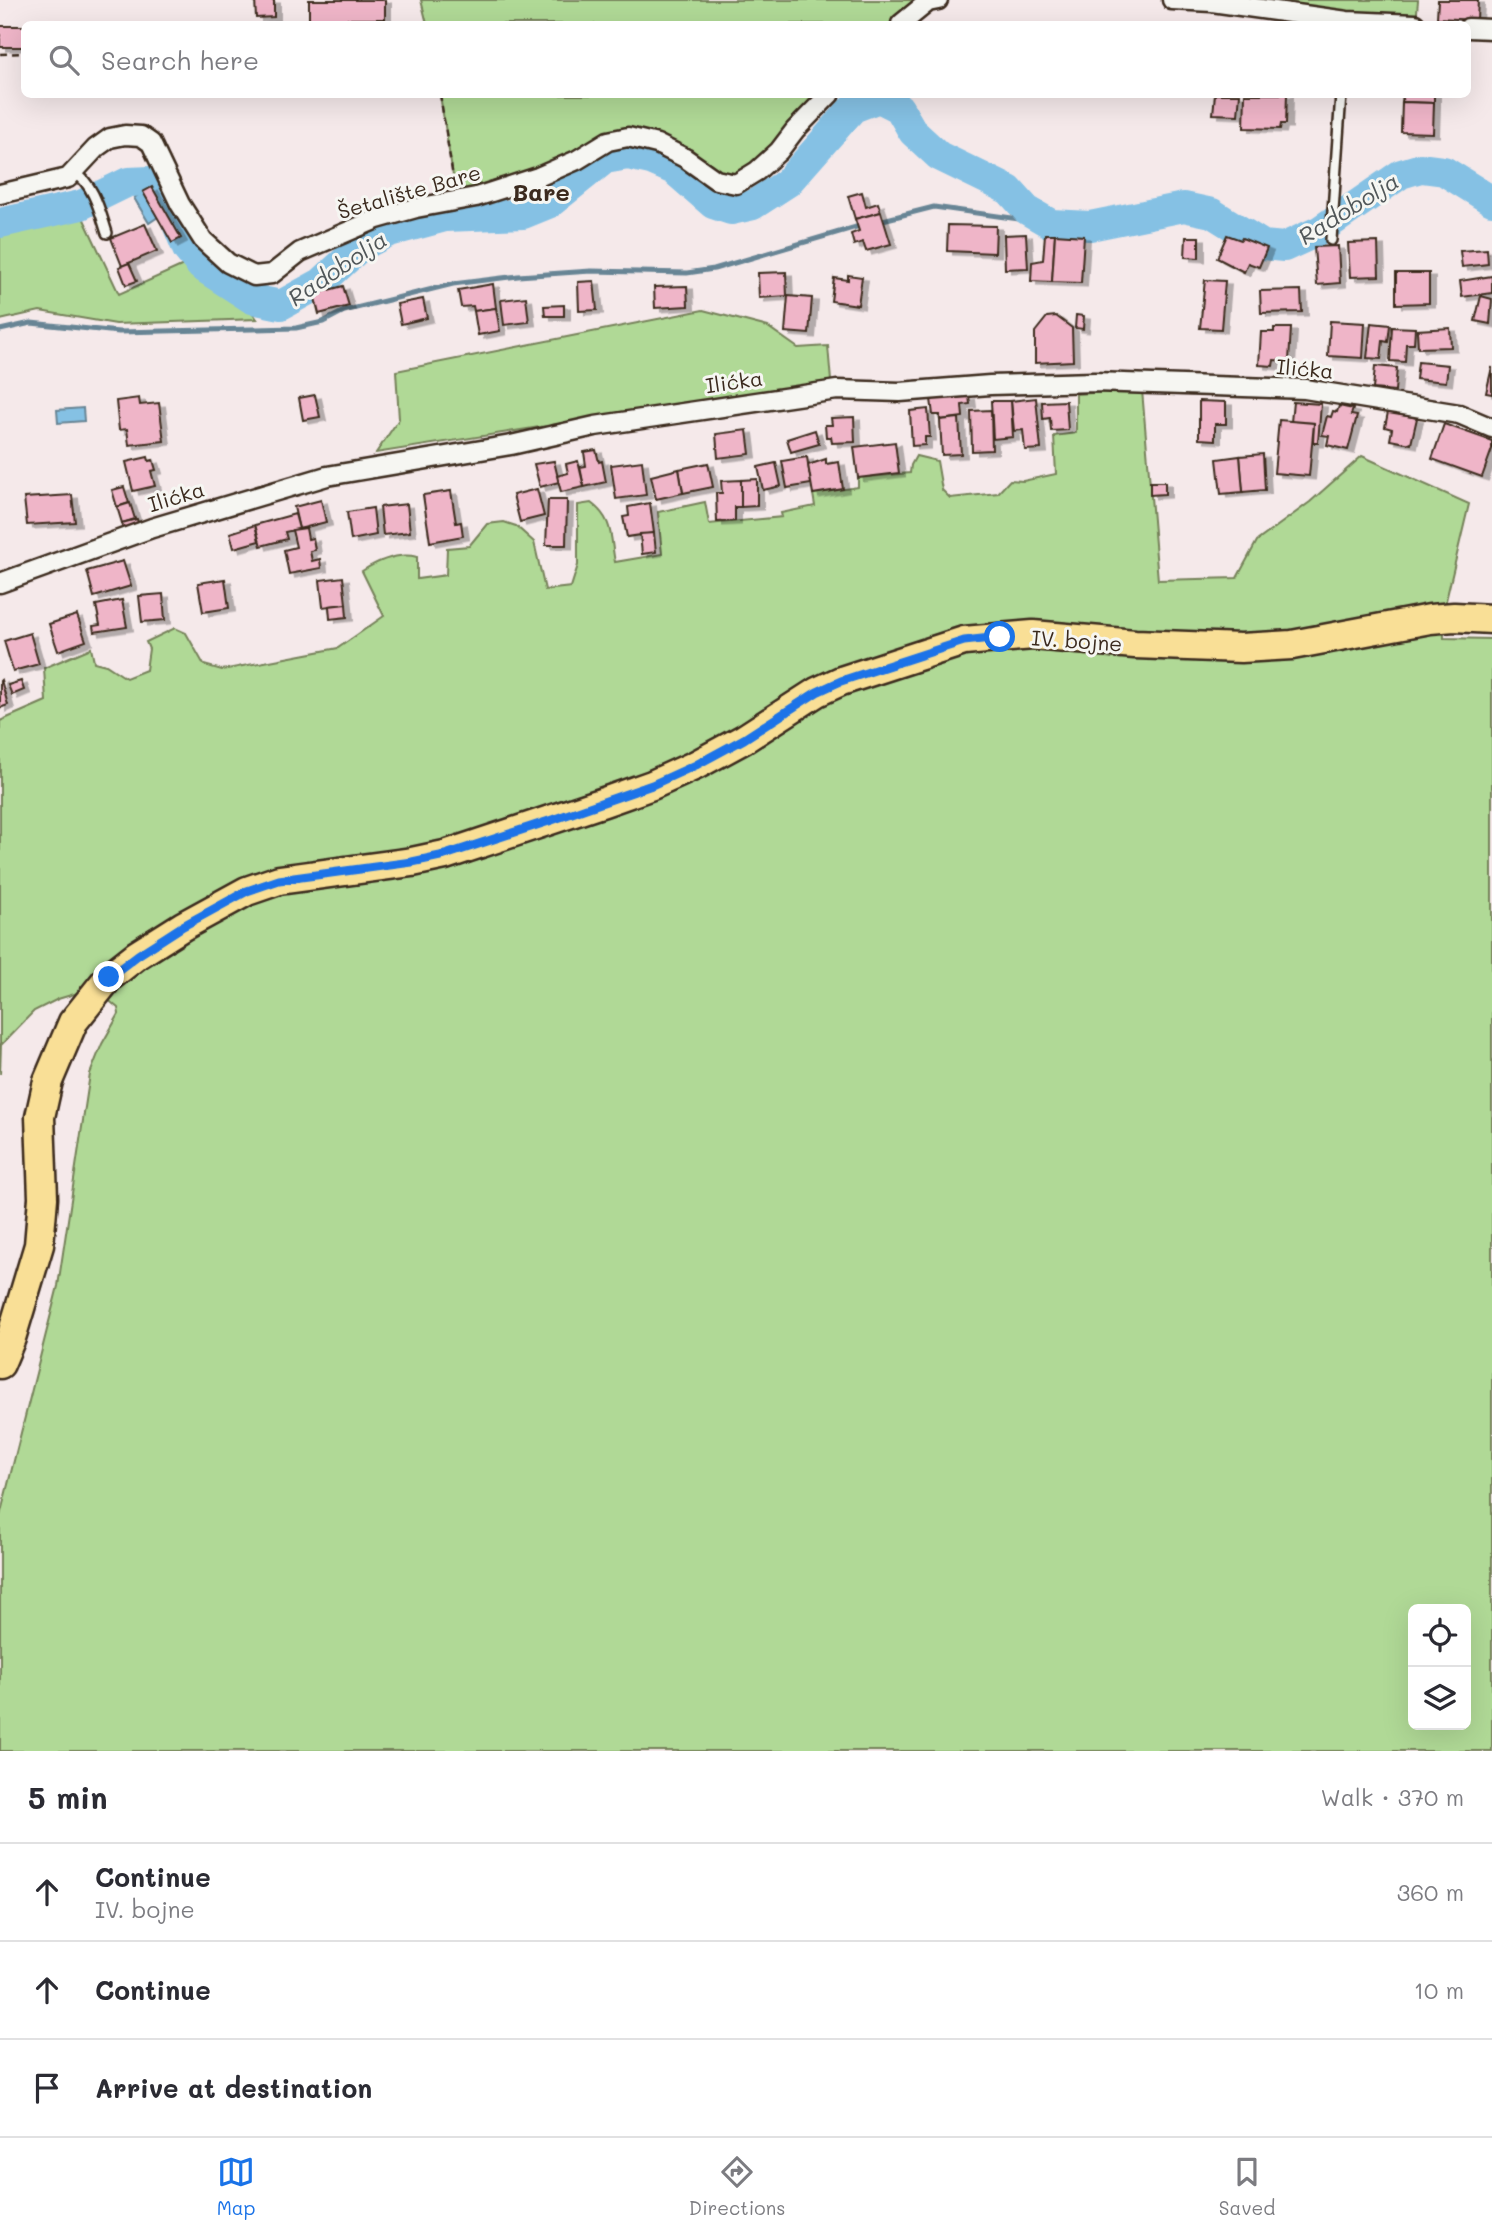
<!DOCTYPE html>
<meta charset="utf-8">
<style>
body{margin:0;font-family:Mali,sans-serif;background:#f7f7f7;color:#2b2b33}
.controls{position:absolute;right:21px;bottom:21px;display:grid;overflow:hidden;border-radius:10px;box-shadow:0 7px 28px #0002}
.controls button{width:63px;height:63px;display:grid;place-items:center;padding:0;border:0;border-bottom:2px solid #e1e1e2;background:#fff;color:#2b2b33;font:35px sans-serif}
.stop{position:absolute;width:21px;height:21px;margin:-16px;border:5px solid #1a73e8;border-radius:50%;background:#fff}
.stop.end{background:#1a73e8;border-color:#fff;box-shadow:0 2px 7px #0008}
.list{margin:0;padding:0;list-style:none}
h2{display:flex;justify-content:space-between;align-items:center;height:91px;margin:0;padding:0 28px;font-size:30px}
h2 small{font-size:23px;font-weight:400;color:#7c7c81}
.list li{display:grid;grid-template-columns:46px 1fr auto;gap:21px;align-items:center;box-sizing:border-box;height:98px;padding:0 28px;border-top:2px solid #e1e1e2}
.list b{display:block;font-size:26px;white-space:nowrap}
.list p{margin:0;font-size:23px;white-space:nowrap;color:#7c7c81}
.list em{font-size:23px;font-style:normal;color:#7c7c81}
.icon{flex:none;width:38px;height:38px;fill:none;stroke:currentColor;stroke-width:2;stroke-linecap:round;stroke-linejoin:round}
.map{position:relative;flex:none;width:1492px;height:1751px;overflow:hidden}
.search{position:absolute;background:#fff;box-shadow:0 7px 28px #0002;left:21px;right:21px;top:21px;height:77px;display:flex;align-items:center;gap:18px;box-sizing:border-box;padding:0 24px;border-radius:10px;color:#7c7c81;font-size:26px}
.sheet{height:385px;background:#fff}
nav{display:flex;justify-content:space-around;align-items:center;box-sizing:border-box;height:98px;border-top:2px solid #e1e1e2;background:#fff;font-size:19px;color:#7c7c81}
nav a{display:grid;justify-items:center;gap:4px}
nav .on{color:#1a73e8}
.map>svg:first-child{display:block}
.green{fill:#b0d996;stroke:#76825a;stroke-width:2;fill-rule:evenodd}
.water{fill:#85c1e4;stroke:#678595;stroke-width:2}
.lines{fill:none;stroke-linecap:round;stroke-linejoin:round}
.stream{stroke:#678595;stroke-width:5}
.river{stroke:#85c1e4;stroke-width:30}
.building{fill:#efb5c8;stroke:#3b2a1e;stroke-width:2;filter:url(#shadow)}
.service-casing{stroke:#3b2a1e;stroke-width:14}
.minor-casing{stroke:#3b2a1e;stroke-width:23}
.primary-casing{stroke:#3b2a1e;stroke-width:33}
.path{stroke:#3b2a1e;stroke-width:2.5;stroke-dasharray:7 5;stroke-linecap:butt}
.service{stroke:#f6f6f2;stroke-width:9}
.minor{stroke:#f6f6f2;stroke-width:18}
.primary{stroke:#f9df96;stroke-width:28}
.route{stroke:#1a73e8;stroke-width:9}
.labels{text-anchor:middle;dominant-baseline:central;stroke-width:6;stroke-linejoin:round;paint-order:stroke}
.street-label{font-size:21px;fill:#3b2a1e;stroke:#f6f6f2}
.water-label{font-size:23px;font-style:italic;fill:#515759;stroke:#f6f6f2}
.quarter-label{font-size:24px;font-weight:bold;fill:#3b2a1e;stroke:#f6f6f2}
</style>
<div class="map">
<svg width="1492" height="1751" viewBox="0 0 1492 1751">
<defs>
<filter id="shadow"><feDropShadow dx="6" dy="3.5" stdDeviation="0" flood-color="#0004"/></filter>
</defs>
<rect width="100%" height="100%" fill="#f5e9ea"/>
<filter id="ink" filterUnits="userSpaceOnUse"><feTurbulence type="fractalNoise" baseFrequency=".0143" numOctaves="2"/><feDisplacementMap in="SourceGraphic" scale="14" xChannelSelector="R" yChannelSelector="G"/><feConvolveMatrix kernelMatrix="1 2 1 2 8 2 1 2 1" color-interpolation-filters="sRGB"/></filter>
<g filter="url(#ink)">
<!-- green -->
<g class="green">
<polygon points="421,0 938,0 903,24 427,24"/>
<polygon points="1172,0 1418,0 1416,24"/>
<polygon points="440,95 830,95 736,184 628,137 457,201"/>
<polygon points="81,213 119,294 188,263 245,302 257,319 116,324 40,311 0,320 0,235"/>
<polygon points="703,310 768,327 798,348 828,346 831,381 376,453 399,419 396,371"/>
<path d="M1142,390L1158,580L1237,578L1257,541L1310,502L1362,456L1469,504L1443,613L1444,638L1492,639V1751H0V1516L58,1286L90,1074L102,1044L119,1014L118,1008L94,988L58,999L34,1011L1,1045L0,1074V721L46,701L44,668L91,648L94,662L106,665L126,678L146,670L149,649L146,642L175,628L186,633L204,665L222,670L338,648L384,616L362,571C378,561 398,552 417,557V579L446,575L447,548L469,546L487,524L504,522L516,526L534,542L545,590L571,587L578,565V505L591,503C614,520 610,537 615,562L662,554L658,512L705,502L709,524L782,517L781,513L815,506L813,494L858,487V478L910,473L911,465L916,456L937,461L942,490L950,498L998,493L1010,480L1023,481L1056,474L1054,436L1076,433V394ZM1413,1609H1466V1725H1413Z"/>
</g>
<!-- water -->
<g class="water">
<polygon points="143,192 158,217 149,223 134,198"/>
<polygon points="83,408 84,421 58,423 57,410"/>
</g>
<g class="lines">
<!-- stream -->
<g class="stream">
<polyline points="879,221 934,207 1019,219 1041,219"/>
<polyline points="0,330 31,323 119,332 296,328 323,322 344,311 453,284 518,276 591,271 687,273 714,269 863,225"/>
</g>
<!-- river -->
<polyline class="river" points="0,223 81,205 128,182 152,181 164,192 187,249 201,266 252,299 281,305 321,283 360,247 389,232 445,217 523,214 550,203 605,159 628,155 651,160 674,170 713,204 731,210 753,205 787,183 853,108 879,98 899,108 913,132 939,156 1009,190 1027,210 1051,224 1090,226 1184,207 1212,213 1263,245 1284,247 1319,231 1401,174 1421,168 1444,171 1492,201"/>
</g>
<!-- building -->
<g class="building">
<polygon points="255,0 274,0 274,17 256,18"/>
<rect x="309" y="0" width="76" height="19"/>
<polygon points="1438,0 1478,0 1477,20 1437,18"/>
<rect x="0" y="26" width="24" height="21"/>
<polygon points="1215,94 1240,94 1238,115 1213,114"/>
<polygon points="1245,94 1287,94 1286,124 1281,124 1280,129 1244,128"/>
<polygon points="1403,94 1434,94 1434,103 1402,102"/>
<polygon points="1402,102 1434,103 1433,133 1401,132"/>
<polygon points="152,187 181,238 172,243 143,192"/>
<polygon points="862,192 866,207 878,203 881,212 855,219 848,196"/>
<polygon points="881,212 891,244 866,251 863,242 854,245 851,234 859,231 855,219"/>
<polygon points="145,224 157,251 122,266 111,238"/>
<polygon points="948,225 996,226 995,253 947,251"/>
<polygon points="1026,234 1028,268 1005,269 1004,235"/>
<polygon points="1045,234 1055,234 1052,282 1031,281 1032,262 1043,260"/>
<polygon points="1055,234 1084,236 1081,283 1052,282"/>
<polygon points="1227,235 1241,240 1242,238 1267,248 1259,267 1248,263 1244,272 1217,258"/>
<polygon points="1186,237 1199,237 1199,258 1185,257"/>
<polygon points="1378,242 1379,276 1350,277 1348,243"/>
<polygon points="1338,246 1340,283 1317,285 1314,247"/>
<polygon points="1487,249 1488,264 1462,267 1460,251"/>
<polygon points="129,263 137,281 126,285 119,267"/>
<polygon points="786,272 787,296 759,298 758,273"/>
<polygon points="1396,273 1429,273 1429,303 1396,304"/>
<polygon points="848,275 862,277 858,305 831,301 834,278 848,280"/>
<polygon points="1492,276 1492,293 1462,297 1460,281"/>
<polygon points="1205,280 1225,281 1221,329 1200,328"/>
<polygon points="594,281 597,310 579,311 578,282"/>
<polygon points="493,284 496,308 474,311 473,306 461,307 458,290"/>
<polygon points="343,286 349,306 319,314 314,294"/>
<polygon points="687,286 688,306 655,308 654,287"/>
<polygon points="1301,290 1302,312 1261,313 1260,291"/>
<polygon points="788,296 812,298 809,334 785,332"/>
<polygon points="1481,296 1492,299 1490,324 1475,321"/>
<polygon points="526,297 529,322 504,325 501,300"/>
<polygon points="423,299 427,318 401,324 397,304"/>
<polygon points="564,305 564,316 545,316 544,306"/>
<polygon points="496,308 500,331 478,335 474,311"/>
<polygon points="1076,315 1084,316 1083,329 1075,328"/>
<polygon points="1056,316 1072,328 1073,361 1035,363 1035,332 1047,317"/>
<polygon points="1330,321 1365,323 1363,358 1328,356"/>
<polygon points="1371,323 1390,325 1388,342 1383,341 1381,359 1367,358"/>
<polygon points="1392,327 1415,328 1414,344 1406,344 1405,362 1390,361"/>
<polygon points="1274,328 1291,328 1289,361 1274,360 1273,366 1259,365 1261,332 1274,332"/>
<polygon points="1450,328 1451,347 1418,348 1417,330"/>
<polygon points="1418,362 1448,365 1446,382 1416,379"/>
<polygon points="1375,366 1397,368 1395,391 1373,389"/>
<polygon points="1492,367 1492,394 1486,393"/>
<polygon points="315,395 320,417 303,420 299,398"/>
<polygon points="969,396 970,404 962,405 963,417 940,420 940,415 933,415 931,399"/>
<polygon points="139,398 140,405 159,403 164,441 129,445 127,429 119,430 116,401"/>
<polygon points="1036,398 1041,449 1025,450 1023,430 1014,431 1011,401"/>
<polygon points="991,401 1011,401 1013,437 993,439"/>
<polygon points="1066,401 1068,430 1051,431 1050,418 1043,419 1042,402"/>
<polygon points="1199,401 1226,402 1226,424 1215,424 1215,440 1199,439"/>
<polygon points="1293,402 1321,404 1318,443 1313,443 1314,423 1291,422"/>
<polygon points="1339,406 1353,409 1351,415 1357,416 1348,450 1327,445 1329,436 1322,435 1327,416 1331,417 1333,411 1337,412"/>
<polygon points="928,409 930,437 925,437 925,445 912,446 910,411"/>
<polygon points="991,410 992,450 972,451 971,411"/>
<polygon points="1388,412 1417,418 1411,444 1390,440 1392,429 1385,427"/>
<polygon points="854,417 855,442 832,443 831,437 826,437 825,425 832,425 831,418"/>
<polygon points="959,418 961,454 942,455 940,420"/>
<polygon points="1279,420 1314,423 1309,476 1274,473"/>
<polygon points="1444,424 1492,441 1492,449 1482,477 1432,459"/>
<polygon points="747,430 750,454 718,458 716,434"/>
<polygon points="815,430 819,444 791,452 787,439"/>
<polygon points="895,442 899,473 858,478 854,447"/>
<polygon points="596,450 599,462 602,461 606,482 584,487 580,467 586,466 584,452"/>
<polygon points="1263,454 1265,490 1243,492 1240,456"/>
<polygon points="1240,456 1243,492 1221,494 1217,459"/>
<polygon points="148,457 149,461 153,460 156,470 151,471 155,486 133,491 126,462"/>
<polygon points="807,457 811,484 787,488 782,461"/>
<polygon points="826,459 826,464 839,462 843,489 813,494 808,465"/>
<polygon points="554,461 559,482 540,487 534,464"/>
<polygon points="578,461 584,487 561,492 557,476 568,473 566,464"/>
<polygon points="642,461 646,495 616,499 611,465"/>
<polygon points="708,463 713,487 683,493 679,469"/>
<polygon points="776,463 781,486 763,490 758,467"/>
<polygon points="679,469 683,493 656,499 651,476"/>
<polygon points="757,479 757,506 741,507 741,480"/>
<polygon points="741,480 741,507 735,507 735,521 717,522 716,493 722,493 721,481"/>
<polygon points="1150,482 1165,482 1165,494 1150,495"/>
<polygon points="124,487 129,503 117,507 112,490"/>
<polygon points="537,489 544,516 520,522 513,495"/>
<polygon points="451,491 456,523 461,522 463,536 430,542 423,495"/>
<polygon points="72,495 75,522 27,525 24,498"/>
<polygon points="321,500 326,522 299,529 294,507"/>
<polygon points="548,500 567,500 566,545 546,545"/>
<polygon points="130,503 135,519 122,523 117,507"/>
<polygon points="650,503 654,533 627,537 623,517 629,516 628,507"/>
<polygon points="407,504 410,532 383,535 380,507"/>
<polygon points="373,508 376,535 351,540 347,512"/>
<polygon points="295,514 299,529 285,532 287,539 261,546 255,525"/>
<polygon points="137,519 139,526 124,531 122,523"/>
<polygon points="255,525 259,541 234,548 230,533"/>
<polygon points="306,528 308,539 313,538 315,550 310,551 312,561 320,559 321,568 289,574 284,550 296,547 292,530"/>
<polygon points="654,533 656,552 642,554 640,534"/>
<polygon points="123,561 131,586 94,597 87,571"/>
<polygon points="343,577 346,604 323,607 320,580"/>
<polygon points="225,579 229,608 203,612 198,583"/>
<polygon points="163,594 165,620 142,622 139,596"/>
<polygon points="122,600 127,627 94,632 93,626 100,625 96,605"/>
<polygon points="346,604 347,617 330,619 329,606"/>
<polygon points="77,615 86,641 58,651 49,624"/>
<polygon points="30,633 39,664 13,671 4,641"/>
<polygon points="1,680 8,705 0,708 0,681"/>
<polygon points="21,681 24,690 12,695 8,685"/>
</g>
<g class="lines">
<defs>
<g id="service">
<path d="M74,172C94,184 100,212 107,233"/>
<polyline points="1331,240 1341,94"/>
</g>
<g id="minor">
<polyline points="1172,0 1212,2 1347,21 1415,24"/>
<polyline points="901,24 928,2 938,0"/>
<polyline points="1468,28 1492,29"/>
<polyline points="0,194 68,178 96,148 110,138 125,135 141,136 151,143 180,204 203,240 228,263 254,276 272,274 300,252 377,219 416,208 476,197 538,177 577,160 608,141 628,137 657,144 685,158 716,180 736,184 757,171 779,151 795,130 830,94"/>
<polyline points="0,583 152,528 327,476 511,445 595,426 837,390 900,392 990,385 1094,382 1305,389 1459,414 1492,428"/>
</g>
<polyline id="primary" points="0,1364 11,1338 39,1245 43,1198 40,1117 48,1081 73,1022 109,977 137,955 183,926 247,891 279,880 412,862 445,855 604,802 652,785 696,765 744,739 817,692 841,681 964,641 1033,635 1135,644 1241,648 1292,645 1430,619 1454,617 1492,619"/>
</defs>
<!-- service casing -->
<use href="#service" class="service-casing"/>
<!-- minor casing -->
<use href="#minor" class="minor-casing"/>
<!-- primary casing -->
<use href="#primary" class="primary-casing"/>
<!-- path -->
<g class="path">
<polyline points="0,54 24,53"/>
<polyline points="440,94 454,184"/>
</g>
<!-- service -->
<use href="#service" class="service"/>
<!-- minor -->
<use href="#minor" class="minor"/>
<!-- primary -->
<use href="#primary" class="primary"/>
</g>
</g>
<g class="lines" filter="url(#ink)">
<!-- route -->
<polyline class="route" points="109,977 138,955 183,926 247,891 279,880 412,862 445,855 552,820 652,785 696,765 744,739 817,692 841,681 964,641 1000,637"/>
</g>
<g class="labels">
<!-- street labels -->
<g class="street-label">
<text transform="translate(409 191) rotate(-16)">Šetalište Bare</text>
<text transform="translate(1305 368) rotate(5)">Ilićka</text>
<text transform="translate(734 381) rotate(-8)">Ilićka</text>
<text transform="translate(176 496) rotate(-17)">Ilićka</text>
<text transform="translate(1077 640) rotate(4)">IV. bojne</text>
</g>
<!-- water labels -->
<g class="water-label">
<text transform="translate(1348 208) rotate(-32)">Radobolja</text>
<text transform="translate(337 268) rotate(-34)">Radobolja</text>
</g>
<!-- quarter labels -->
<g class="quarter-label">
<text x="541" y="191">Bare</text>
</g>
</g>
</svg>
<div class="controls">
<button><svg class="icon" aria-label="locate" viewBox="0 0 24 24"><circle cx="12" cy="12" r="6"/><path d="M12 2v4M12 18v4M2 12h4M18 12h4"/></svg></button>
<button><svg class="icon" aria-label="layers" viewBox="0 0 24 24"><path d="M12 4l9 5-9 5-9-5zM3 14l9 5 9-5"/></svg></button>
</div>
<div class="stop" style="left:1000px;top:637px"></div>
<div class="stop end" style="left:109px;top:977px"></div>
<div class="search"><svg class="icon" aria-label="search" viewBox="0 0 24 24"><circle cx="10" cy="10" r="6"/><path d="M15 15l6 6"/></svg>Search here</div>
</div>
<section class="sheet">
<h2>5 min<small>Walk · 370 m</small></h2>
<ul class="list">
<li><svg class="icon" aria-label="ahead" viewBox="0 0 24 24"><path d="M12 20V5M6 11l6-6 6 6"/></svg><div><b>Continue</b><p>IV. bojne</p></div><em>360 m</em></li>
<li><svg class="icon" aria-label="ahead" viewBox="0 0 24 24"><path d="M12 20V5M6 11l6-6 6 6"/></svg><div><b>Continue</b></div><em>10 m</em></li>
<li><svg class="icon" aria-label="arrive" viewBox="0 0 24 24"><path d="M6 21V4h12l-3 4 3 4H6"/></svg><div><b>Arrive at destination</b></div></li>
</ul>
</section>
<nav>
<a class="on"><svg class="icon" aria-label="map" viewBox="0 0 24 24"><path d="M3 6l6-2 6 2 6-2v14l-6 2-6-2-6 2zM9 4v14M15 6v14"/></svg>Map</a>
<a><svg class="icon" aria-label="directions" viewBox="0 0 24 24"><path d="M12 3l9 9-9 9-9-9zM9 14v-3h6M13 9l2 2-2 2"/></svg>Directions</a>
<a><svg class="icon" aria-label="saved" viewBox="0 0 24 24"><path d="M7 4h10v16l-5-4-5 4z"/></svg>Saved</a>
</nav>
